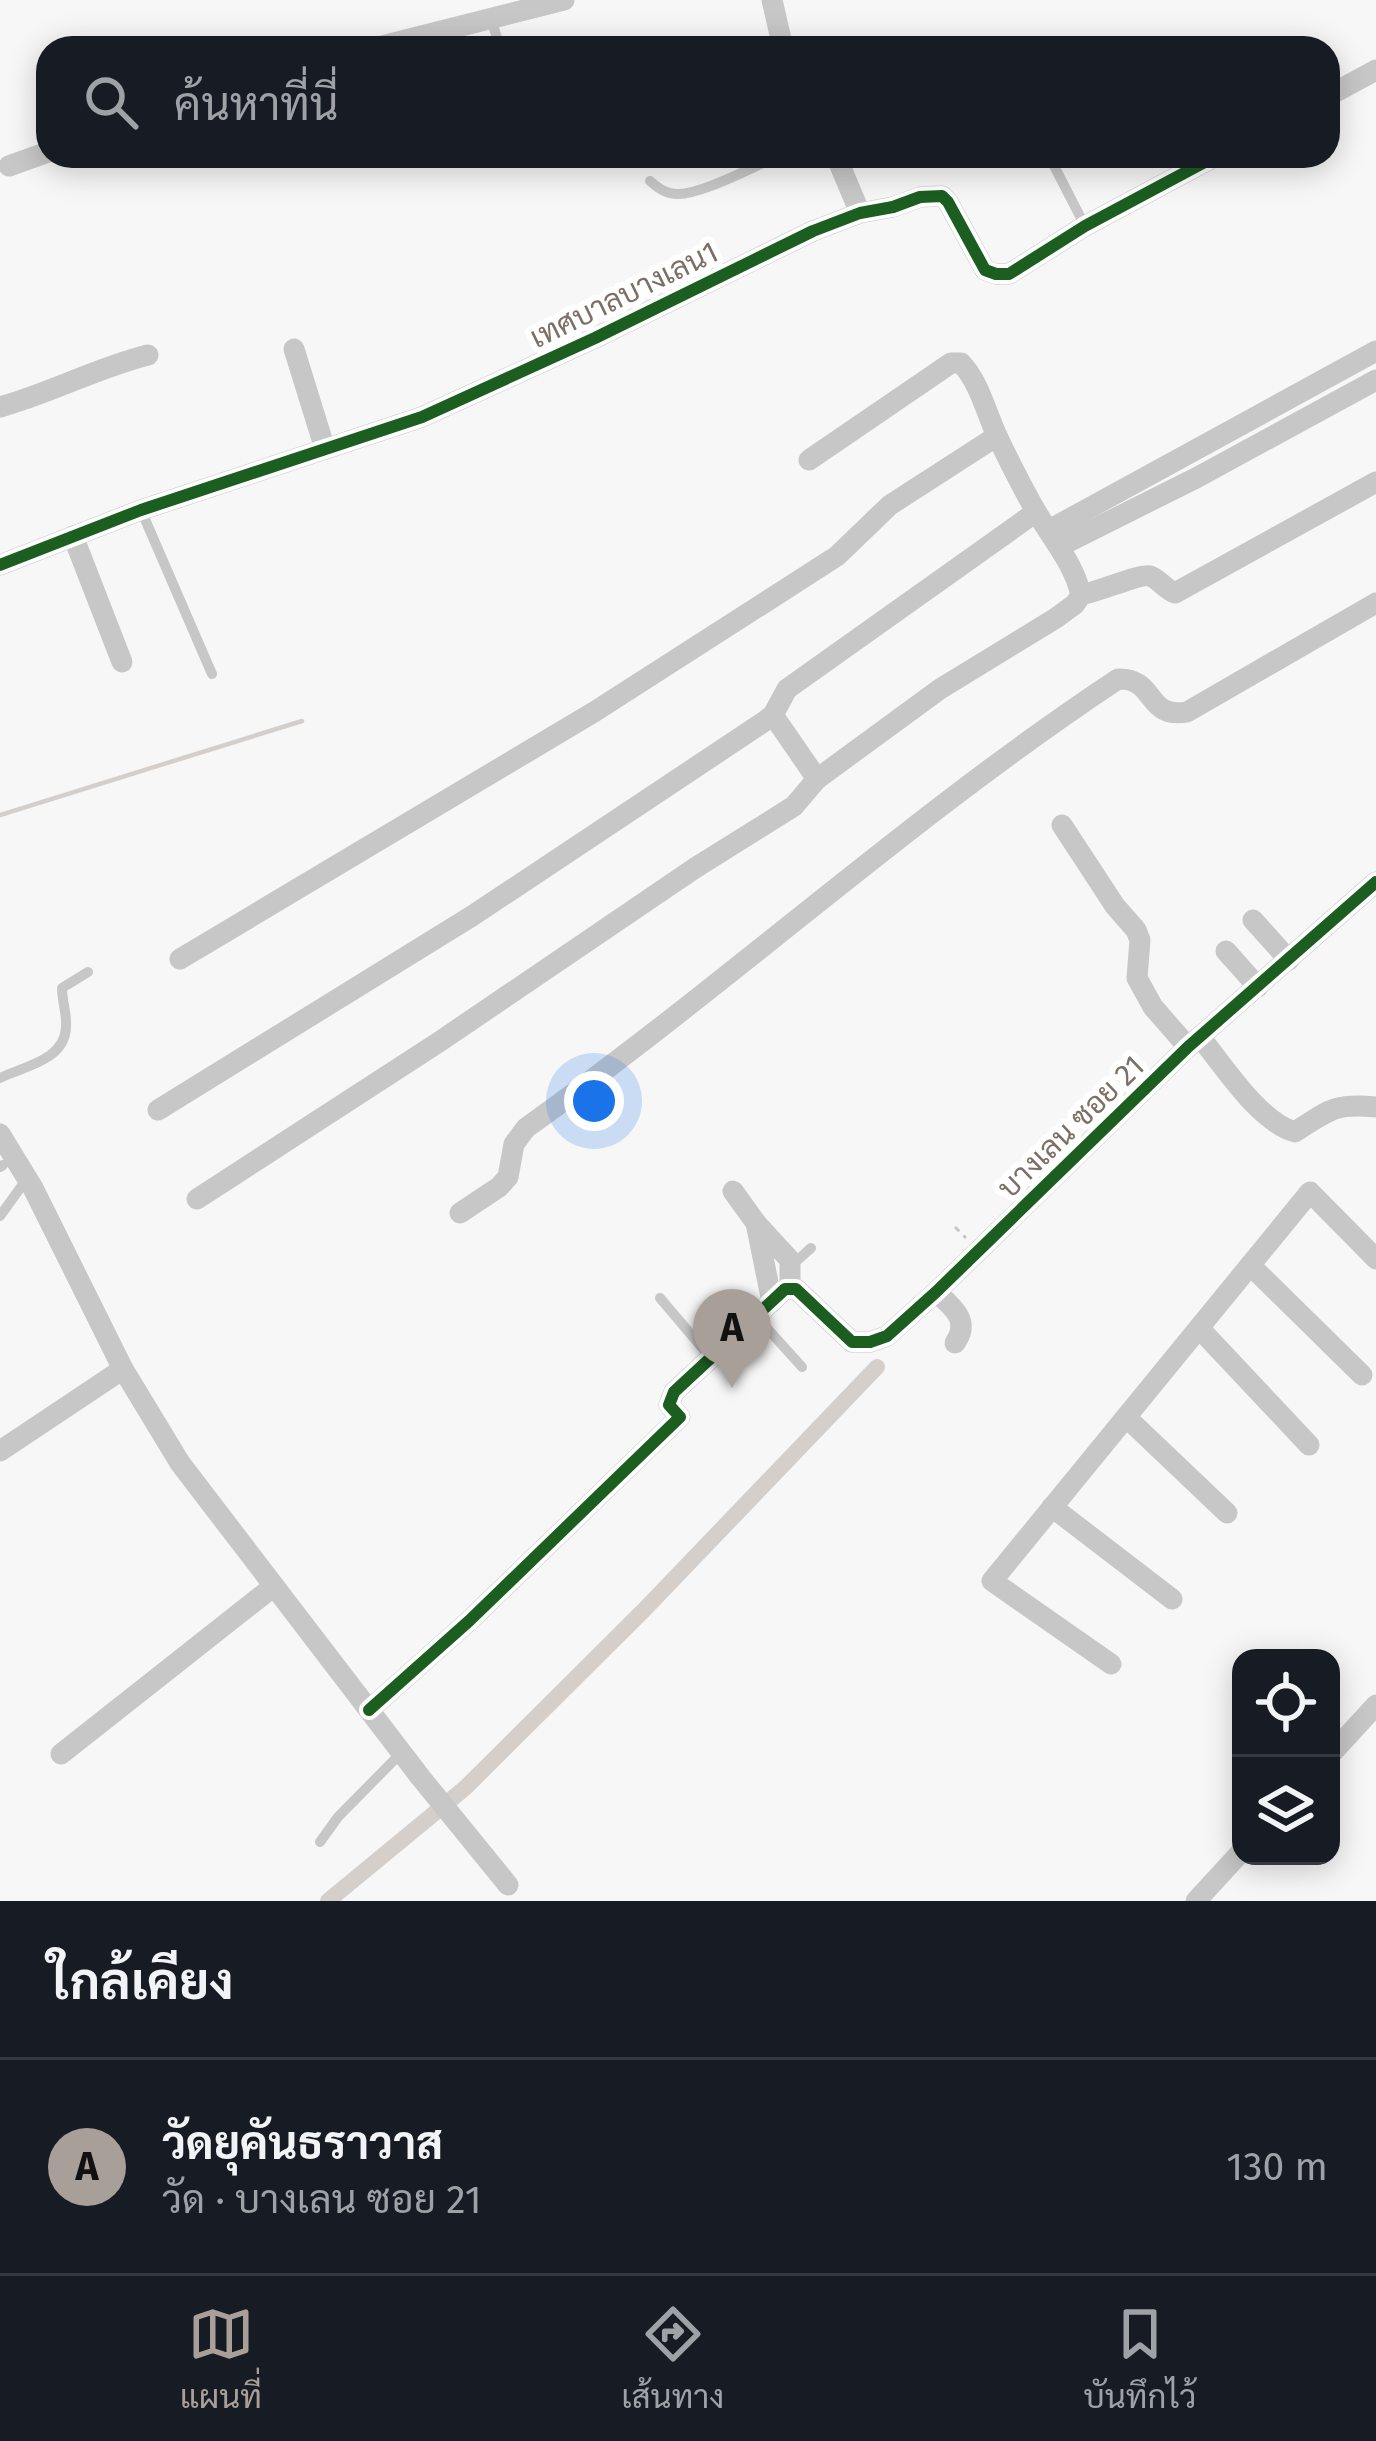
<!DOCTYPE html>
<html lang="th">
<meta charset="utf-8">
<style>
body{margin:0;font-family:"Fira Sans",Sarabun,sans-serif;background:#20242c;color:#f1f3f6}
.controls{position:absolute;right:36px;bottom:36px;display:grid;overflow:hidden;border-radius:24px;box-shadow:0 6px 30px #0003}
.controls button{width:108px;height:108px;display:grid;place-items:center;padding:0;border:0;border-bottom:3px solid #363941;background:#171b24;color:#f1f3f6;font:60px sans-serif}
.you{position:absolute;left:594px;top:1101px;width:42px;height:42px;margin:-30px;border:9px solid #fff;border-radius:50%;background:#1a73e8;box-shadow:0 0 0 18px #1a73e833}
.badge{display:grid;place-items:center;width:78px;height:78px;border-radius:50%;background:#a89f99;color:#111;font-size:39px;font-weight:700}
.pin{position:absolute;translate:-50% -99px;filter:drop-shadow(0 3px 6px #0008)}
.pin::after{content:'';position:absolute;top:63px;width:42px;height:36px;background:inherit;clip-path:polygon(0 0,100% 0,50% 100%)}
.list{margin:0;padding:0;list-style:none}
h2{display:flex;justify-content:space-between;align-items:center;height:156px;margin:0;padding:0 48px;font-size:51px}
h2 small{font-size:39px;font-weight:400;color:#9ea1a6}
.list li{display:grid;grid-template-columns:78px 1fr auto;gap:36px;align-items:center;box-sizing:border-box;height:216px;padding:0 48px;border-top:3px solid #363941}
.list b{display:block;font-size:45px;white-space:nowrap}
.list p{margin:0;font-size:39px;white-space:nowrap;color:#9ea1a6}
.list em{font-size:39px;font-style:normal;color:#9ea1a6}
.icon{flex:none;width:66px;height:66px;fill:none;stroke:currentColor;stroke-width:2;stroke-linecap:round;stroke-linejoin:round}
.map{position:relative;flex:none;width:1376px;height:1901px;overflow:hidden}
.search{position:absolute;background:#171b24;box-shadow:0 6px 30px #0003;left:36px;right:36px;top:36px;height:132px;display:flex;align-items:center;gap:30px;box-sizing:border-box;padding:0 42px;border-radius:36px;color:#9ea1a6;font-size:45px}
.sheet{height:372px;background:#171b24}
nav{display:flex;justify-content:space-around;align-items:center;box-sizing:border-box;height:168px;border-top:3px solid #363941;background:#171b24;font-size:33px;color:#9ea1a6}
nav a{display:grid;justify-items:center;gap:6px}
nav .on{color:#a89f99}
.map>svg:first-child{display:block}
.lines{fill:none;stroke-linecap:round;stroke-linejoin:round}
.stream{stroke:#d5cfcc;stroke-width:4.5}
.canal{stroke:#d5cfcc;stroke-width:16}
.path{stroke:#c7c6c5;stroke-width:3;stroke-dasharray:6 6;stroke-linecap:butt}
.service{stroke:#c8c7c7;stroke-width:10}
.minor{stroke:#c8c7c7;stroke-width:21}
.cycleway-casing{stroke:#fff;stroke-width:20}
.cycleway{stroke:#1b5e20;stroke-width:12}
.labels{text-anchor:middle;dominant-baseline:central;stroke-width:12;stroke-linejoin:round;paint-order:stroke}
.street-label{font-size:30px;fill:#7d6f66;stroke:#fff}
</style>
<div class="map">
<svg width="1376" height="1901" viewBox="0 0 1376 1901">
<rect width="100%" height="100%" fill="#f7f7f7"/>
<g class="lines">
<!-- stream -->
<polyline class="stream" points="0,815 302,721"/>
<!-- canal -->
<polyline class="canal" points="328,1901 465,1788 644,1610 877,1367"/>
<!-- path -->
<polyline class="path" points="955,1227 966,1238"/>
<!-- service -->
<g class="service">
<polyline points="491,18 500,48"/>
<polyline points="1049,156 1085,226"/>
<path d="M650,181C658,188 666,194 677,194C701,195 754,166 779,156"/>
<polyline points="141,510 212,674"/>
<path d="M0,1078C25,1066 65,1060 66,1027C67,1014 62,1001 62,988L88,972"/>
<polyline points="0,1167 3,1165"/>
<polyline points="0,1216 26,1180"/>
<polyline points="792,1265 811,1248"/>
<polyline points="660,1298 711,1358"/>
<polyline points="756,1316 802,1367"/>
<polyline points="320,1842 338,1817 402,1752"/>
</g>
<!-- minor -->
<g class="minor">
<polyline points="772,0 783,48"/>
<polyline points="374,48 564,0"/>
<polyline points="1328,96 1376,70"/>
<polyline points="836,156 860,213"/>
<polyline points="9,166 48,152"/>
<polyline points="294,349 325,449"/>
<path d="M0,407C51,393 96,368 148,355"/>
<path d="M809,460L951,363H961C980,383 986,413 998,438C1010,463 1023,489 1037,513C1053,540 1074,564 1081,595L1075,604L1056,618L940,689L817,779"/>
<polyline points="1049,530 1376,351"/>
<polyline points="73,536 122,662"/>
<polyline points="1060,546 1196,478 1376,380"/>
<polyline points="0,565 141,510 422,417 595,338 813,231 860,213 893,207 920,197 942,196 948,202 985,270 996,274 1009,274 1085,226 1216,156"/>
<path d="M1081,595C1095,593 1141,573 1150,576C1159,579 1166,590 1175,593L1376,482"/>
<polyline points="1062,825 1115,906 1136,930 1140,940 1137,978 1153,1007 1188,1047"/>
<polyline points="1253,920 1289,960"/>
<polyline points="1226,951 1258,987"/>
<polyline points="180,959 594,712 837,556 890,505 997,436"/>
<path d="M1200,1037C1224,1066 1259,1122 1295,1132C1329,1110 1334,1103 1376,1107"/>
<polyline points="158,1110 472,916 765,721 773,715 787,689 1036,512"/>
<polyline points="0,1134 33,1188 123,1369 180,1463 421,1778 508,1885"/>
<polyline points="733,1191 756,1223 772,1302"/>
<polyline points="197,1199 439,1042 695,868 794,806 817,779 773,715"/>
<path d="M460,1213L499,1187L508,1177L514,1144L526,1128C728,984 911,816 1118,679C1157,678 1145,719 1187,712L1376,603"/>
<polyline points="756,1223 790,1260 790,1287"/>
<polyline points="1250,1265 1362,1375"/>
<path d="M936,1292C953,1307 971,1321 955,1343"/>
<polyline points="1199,1328 1309,1445"/>
<polyline points="1126,1417 1227,1513"/>
<polyline points="0,1451 123,1369"/>
<polyline points="1052,1507 1172,1599"/>
<polyline points="1111,1664 992,1581 1310,1192 1376,1259"/>
<polyline points="369,1710 469,1621 680,1417 669,1405 674,1392 785,1289 796,1289 852,1342 870,1342 887,1336 936,1292 1188,1047 1376,882"/>
<polyline points="61,1754 274,1586"/>
<polyline points="1331,1754 1376,1705"/>
<polyline points="1196,1901 1241,1852"/>
</g>
<defs>
<g id="cycleway">
<polyline points="0,565 141,510 422,417 595,338 813,231 860,213 893,207 920,197 942,196 948,202 985,270 996,274 1009,274 1085,226 1216,156"/>
<polyline points="369,1710 469,1621 680,1417 669,1405 674,1392 785,1289 796,1289 852,1342 870,1342 887,1336 936,1292 1188,1047 1376,882"/>
</g>
</defs>
<!-- cycleway casing -->
<use href="#cycleway" class="cycleway-casing"/>
<!-- cycleway -->
<use href="#cycleway" class="cycleway"/>
</g>
<g class="labels">
<!-- street labels -->
<g class="street-label">
<text transform="translate(624 295) rotate(-26)">เทศบาลบางเลน1</text>
<text transform="translate(1071 1127) rotate(-44)">บางเลน ซอย 21</text>
</g>
</g>
</svg>
<div class="controls">
<button><svg class="icon" aria-label="locate" viewBox="0 0 24 24"><circle cx="12" cy="12" r="6"/><path d="M12 2v4M12 18v4M2 12h4M18 12h4"/></svg></button>
<button><svg class="icon" aria-label="layers" viewBox="0 0 24 24"><path d="M12 4l9 5-9 5-9-5zM3 14l9 5 9-5"/></svg></button>
</div>
<div class="you"></div>
<div class="pin badge" style="left:732px;top:1388px">A</div>
<div class="search"><svg class="icon" aria-label="search" viewBox="0 0 24 24"><circle cx="10" cy="10" r="6"/><path d="M15 15l6 6"/></svg>ค้นหาที่นี่</div>
</div>
<section class="sheet">
<h2>ใกล้เคียง<small></small></h2>
<ul class="list">
<li><span class="badge">A</span><div><b>วัดยุคันธราวาส</b><p>วัด · บางเลน ซอย 21</p></div><em>130 m</em></li>
</ul>
</section>
<nav>
<a class="on"><svg class="icon" aria-label="map" viewBox="0 0 24 24"><path d="M3 6l6-2 6 2 6-2v14l-6 2-6-2-6 2zM9 4v14M15 6v14"/></svg>แผนที่</a>
<a><svg class="icon" aria-label="directions" viewBox="0 0 24 24"><path d="M12 3l9 9-9 9-9-9zM9 14v-3h6M13 9l2 2-2 2"/></svg>เส้นทาง</a>
<a><svg class="icon" aria-label="saved" viewBox="0 0 24 24"><path d="M7 4h10v16l-5-4-5 4z"/></svg>บันทึกไว้</a>
</nav>
